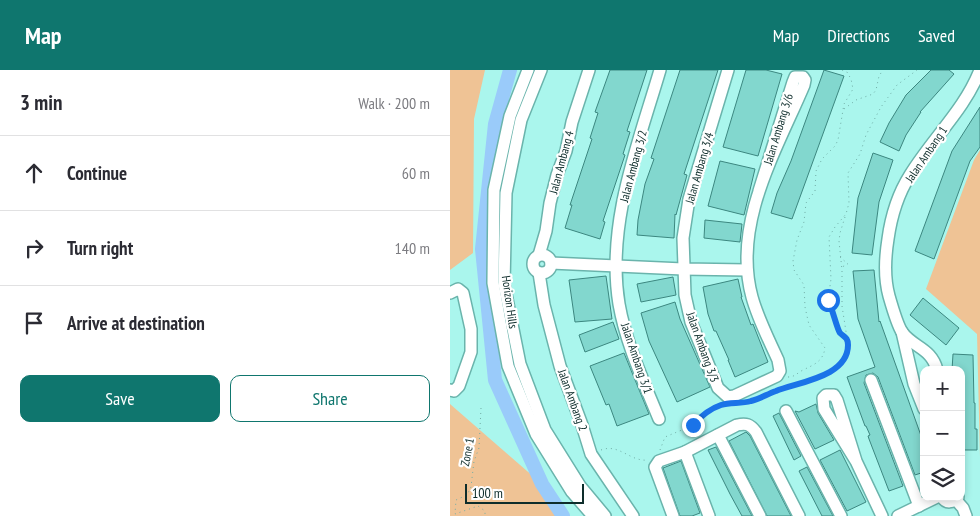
<!DOCTYPE html>
<meta charset="utf-8">
<style>
body{margin:0;font-family:"PT Sans Narrow",sans-serif;background:#f7f7f7;color:#2b2b33}
.controls{position:absolute;right:15px;bottom:15px;display:grid;overflow:hidden;border-radius:10px;box-shadow:0 2px 8px #0003}
.controls button{width:45px;height:45px;display:grid;place-items:center;padding:0;border:0;border-bottom:1px solid #e1e1e2;background:#fff;color:#2b2b33;font:25px sans-serif}
.scale{position:absolute;left:15px;bottom:12px;width:119px;box-sizing:border-box;padding-left:5px;border:2px solid #0e2d2b;border-top:0;font-size:14px;line-height:18px;white-space:nowrap;color:#0e2d2b;-webkit-text-stroke:4px #fff;paint-order:stroke}
.stop{position:absolute;width:15px;height:15px;margin:-11px;border:4px solid #1a73e8;border-radius:50%;background:#fff}
.stop.end{background:#1a73e8;border-color:#fff;box-shadow:0 1px 5px #0008}
.list{margin:0;padding:0;list-style:none}
h2{display:flex;justify-content:space-between;align-items:center;height:65px;margin:0;padding:0 20px;font-size:21px}
h2 small{font-size:16px;font-weight:400;color:#7c7c81}
.list li{display:grid;grid-template-columns:32px 1fr auto;gap:15px;align-items:center;box-sizing:border-box;height:75px;padding:0 20px;border-top:1px solid #e1e1e2}
.list b{display:block;font-size:19px;white-space:nowrap}
.list em{font-size:16px;font-style:normal;color:#7c7c81}
.actions{display:flex;gap:10px;padding:15px 20px}
.actions a{flex:1;padding:11px 0;border:1px solid #0f766e;border-radius:10px;text-align:center;font-size:18px;color:#0f766e}
.actions .main{background:#0f766e;color:#fff}
.icon{flex:none;width:28px;height:28px;fill:none;stroke:currentColor;stroke-width:2;stroke-linecap:round;stroke-linejoin:round}
.map{position:relative;flex:none;width:530px;height:446px;overflow:hidden}
header{display:flex;align-items:center;gap:30px;box-sizing:border-box;height:70px;padding:0 25px;background:#0f766e;color:#fff}
header strong{font-size:24px}
nav{display:flex;gap:28px;margin-inline-start:auto;font-size:18px}
main{display:flex}
aside{flex:1;background:#fff}
.map>svg:first-child{display:block}
.green{fill:#efc395}
.lines{fill:none;stroke-linecap:round;stroke-linejoin:round}
.river{stroke:#9acbfa;stroke-width:14}
.building{fill:#82d7ce;stroke:#3c8780}
.minor-casing{stroke:#6ab4ac;stroke-width:14}
.path{stroke:#70aca5;stroke-width:1;stroke-dasharray:1 4;stroke-linecap:butt}
.minor{stroke:#fff;stroke-width:11}
.route{stroke:#1a73e8;stroke-width:6}
.labels{text-anchor:middle;dominant-baseline:central;stroke-width:4.5;stroke-linejoin:round;paint-order:stroke}
.street-label{font-size:12px;fill:#0e2d2b;stroke:#fff}
</style>
<header>
<strong>Map</strong>
<nav><a>Map</a><a>Directions</a><a>Saved</a></nav>
</header>
<main>
<aside>
<h2>3 min<small>Walk · 200 m</small></h2>
<ul class="list">
<li><svg class="icon" aria-label="ahead" viewBox="0 0 24 24"><path d="M12 20V5M6 11l6-6 6 6"/></svg><div><b>Continue</b></div><em>60 m</em></li>
<li><svg class="icon" aria-label="right" viewBox="0 0 24 24"><path d="M7 20v-9h11M14 6l5 5-5 5"/></svg><div><b>Turn right</b></div><em>140 m</em></li>
<li><svg class="icon" aria-label="arrive" viewBox="0 0 24 24"><path d="M6 21V4h12l-3 4 3 4H6"/></svg><div><b>Arrive at destination</b></div></li>
</ul>
<div class="actions"><a class="main">Save</a><a>Share</a></div>
</aside>
<div class="map">
<svg width="530" height="446" viewBox="0 0 530 446">
<rect width="100%" height="100%" fill="#aaf6ed"/>
<!-- green -->
<g class="green">
<polygon points="0,0 35,0 24,49 23,183 0,200"/>
<polygon points="530,80 530,387 527,264 476,219 524,90"/>
<polygon points="0,334 92,414 113,446 0,446"/>
</g>
<g class="lines">
<!-- river -->
<polyline class="river" points="60,0 45,54 32,179 45,310 92,414 113,446"/>
</g>
<!-- building -->
<g class="building">
<polygon points="160,0 197,0 177,61 180,62 173,84 175,85 153,151 155,152 150,169 115,158 122,135 120,135 142,69 140,68 148,43 145,42"/>
<polygon points="230,0 268,0 234,104 237,105 226,145 225,144 224,168 187,165 188,150 195,114 204,89 201,88"/>
<polygon points="296,0 316,0 332,4 308,86 273,77"/>
<polygon points="374,0 394,6 342,149 321,143 327,123 341,91"/>
<polygon points="481,0 499,0 504,4 470,42 471,42 456,65 449,81 430,72 439,53 456,25"/>
<polygon points="530,37 530,77 520,91 484,189 465,181 502,81"/>
<polygon points="423,83 443,90 429,132 422,185 402,183 408,128"/>
<polygon points="270,91 305,99 294,145 258,136"/>
<polygon points="255,150 292,154 290,172 254,168"/>
<polygon points="424,200 429,252 430,251 474,374 474,402 465,405 428,307 423,303 416,305 414,313 453,416 439,421 419,369 418,366 420,365 416,356 415,356 397,307 425,297 408,249 403,201"/>
<polygon points="156,206 162,249 125,252 119,210"/>
<polygon points="223,207 226,225 191,232 187,214"/>
<polygon points="288,209 292,227 291,227 301,255 303,254 318,292 285,307 278,290 279,290 266,261 264,261 258,244 253,217"/>
<polygon points="473,228 509,258 496,275 460,245"/>
<polygon points="225,232 230,249 260,317 227,332 199,271 191,243"/>
<polygon points="163,252 169,269 135,282 129,265"/>
<polygon points="174,283 199,344 167,356 159,334 156,335 140,296"/>
<polygon points="503,284 523,285 524,333 525,333 525,359 527,359 527,380 511,380 511,300 502,300"/>
<polygon points="366,334 368,343 384,370 365,379 345,341 349,342"/>
<polygon points="329,343 351,386 344,390 323,346"/>
<polygon points="296,362 300,366 341,446 317,446 279,371"/>
<polygon points="266,377 302,446 292,446 280,424 258,380"/>
<polygon points="390,380 416,432 397,441 370,390"/>
<polygon points="231,391 250,443 242,446 230,446 213,398"/>
<polygon points="357,397 383,446 372,446 349,401"/>
</g>
<g class="lines">
<defs>
<g id="minor">
<polyline points="78,0 60,46 44,120 43,213 58,296 86,364 122,422 143,446"/>
<polyline points="91,0 71,50 56,123 54,214 70,294 95,360 130,416 155,446"/>
<path d="M278,0L239,129L233,168L235,225L241,252L268,318L278,327L284,326L327,306L330,301L328,290C319,270 308,249 302,227C282,154 326,81 354,15L355,10L353,7H345L343,12L309,121"/>
<circle cx="92" cy="194" r="9"/>
<polyline points="89,185 96,161 100,133 107,105 116,81 122,52 139,0"/>
<polyline points="101,193 233,199 297,200"/>
<polyline points="89,203 94,235 110,296 132,355 141,384 183,446"/>
<polyline points="0,223 8,219 13,223 21,259 21,282 9,316 4,321 0,320"/>
<polyline points="452,262 464,314 474,339"/>
<path d="M487,300C482,278 462,277 452,262C448,256 441,233 439,226C434,208 435,188 438,169C441,147 448,124 460,105C482,69 515,39 530,0"/>
<polyline points="421,310 469,436"/>
<polyline points="336,341 391,446"/>
<path d="M209,349C194,312 176,274 169,234C156,154 188,75 210,0"/>
<polyline points="268,365 310,446"/>
<polyline points="406,391 387,330 384,325 376,325 373,328 374,339 406,391 432,446"/>
<path d="M492,427C496,434 503,433 508,427"/>
<polyline points="506,430 513,438 516,446"/>
<polyline points="223,446 205,397 209,391 235,382"/>
<path d="M259,446L235,382L287,355C296,353 300,354 306,362L349,446"/>
<polyline points="448,446 487,427"/>
</g>
</defs>
<!-- minor casing -->
<use href="#minor" class="minor-casing"/>
<!-- path -->
<g class="path">
<polyline points="394,39 406,30 423,24 426,20 429,6 433,0"/>
<polyline points="395,147 390,163 389,171 392,200 392,236 397,268"/>
<polyline points="390,187 398,194 392,197"/>
<path d="M338,307C345,307 347,303 353,300C363,295 373,292 375,278L359,255L355,237L354,215L344,200L343,191L347,170L354,152L356,133L365,121L366,101L372,89L385,76L388,70L394,34L403,19L401,9L397,2L392,0"/>
<polyline points="294,332 311,328 327,320 370,307 387,297 394,290 398,272 396,267 390,263 378,230 381,209 379,167 385,157 396,144 399,133 398,103 410,84 416,65 431,37 447,15 467,0"/>
<polyline points="31,338 29,378 24,391 21,417 17,425 6,430 5,444 28,436 35,441 35,446"/>
<path d="M151,380C169,373 180,392 198,390"/>
<polyline points="210,380 215,367 239,357 254,343 273,335"/>
</g>
<!-- minor -->
<use href="#minor" class="minor"/>
</g>
<g class="lines">
<!-- route -->
<path class="route" d="M243,355C251,346 259,339 271,335C280,332 291,334 301,331C310,329 317,324 326,321C348,312 398,307 398,275C398,267 394,267 390,263C387,259 382,237 378,230"/>
</g>
<g class="labels">
<!-- street labels -->
<g class="street-label">
<text transform="translate(328 59) rotate(-73)">Jalan Ambang 3/6</text>
<text transform="translate(476 84) rotate(-56)">Jalan Ambang 1</text>
<text transform="translate(111 92) rotate(-75)">Jalan Ambang 4</text>
<text transform="translate(183 96) rotate(-75)">Jalan Ambang 3/2</text>
<text transform="translate(249 98) rotate(-74)">Jalan Ambang 3/4</text>
<text transform="translate(60 232) rotate(82)">Horizon Hills</text>
<text transform="translate(253 277) rotate(70)">Jalan Ambang 3/3</text>
<text transform="translate(187 288) rotate(71)">Jalan Ambang 3/1</text>
<text transform="translate(123 330) rotate(70)">Jalan Ambang 2</text>
<text transform="translate(17 382) rotate(-79)">Zone 1</text>
</g>
</g>
</svg>
<div class="controls">
<button>+</button>
<button>−</button>
<button><svg class="icon" aria-label="layers" viewBox="0 0 24 24"><path d="M12 4l9 5-9 5-9-5zM3 14l9 5 9-5"/></svg></button>
</div>
<div class="scale">100 m</div>
<div class="stop" style="left:378px;top:230px"></div>
<div class="stop end" style="left:243px;top:355px"></div>
</div>
</main>
